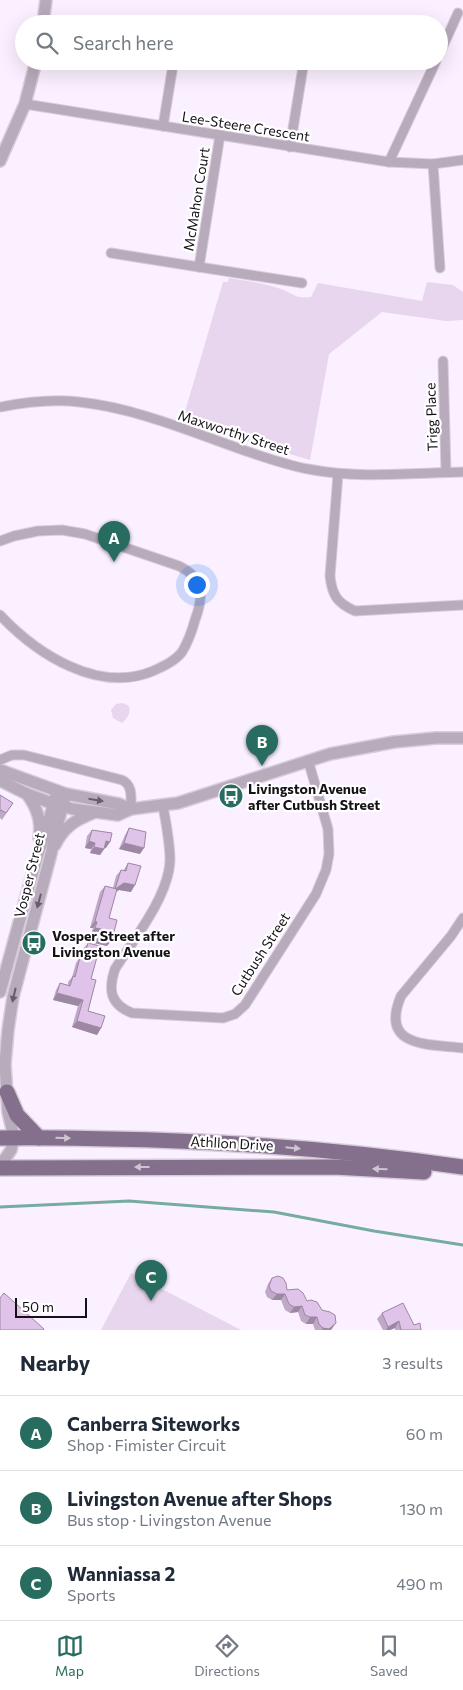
<!DOCTYPE html>
<meta charset="utf-8">
<style>
body{margin:0;font-family:Commissioner,sans-serif;background:#f6f6f7;color:#1f2937}
.scale{position:absolute;left:15px;bottom:12px;width:72px;box-sizing:border-box;padding-left:5px;border:2px solid #151117;border-top:0;font-size:14px;line-height:18px;white-space:nowrap;color:#151117;-webkit-text-stroke:4px #fff;paint-order:stroke}
.you{position:absolute;left:196px;top:584px;width:18px;height:18px;margin:-12px;border:4px solid #fff;border-radius:50%;background:#1a73e8;box-shadow:0 0 0 8px #1a73e833}
.badge{display:grid;place-items:center;width:32px;height:32px;border-radius:50%;background:#276c5f;color:#fff;font-size:16px;font-weight:700}
.pin{position:absolute;translate:-50% -41px;filter:drop-shadow(0 1px 2px #0008)}
.pin::after{content:'';position:absolute;top:26px;width:18px;height:15px;background:inherit;clip-path:polygon(0 0,100% 0,50% 100%)}
.list{margin:0;padding:0;list-style:none}
h2{display:flex;justify-content:space-between;align-items:center;height:65px;margin:0;padding:0 20px;font-size:21px}
h2 small{font-size:16px;font-weight:400;color:#747a83}
.list li{display:grid;grid-template-columns:32px 1fr auto;gap:15px;align-items:center;box-sizing:border-box;height:75px;padding:0 20px;border-top:1px solid #e0e1e3}
.list b{display:block;font-size:19px;white-space:nowrap}
.list p{margin:0;font-size:16px;white-space:nowrap;color:#747a83}
.list em{font-size:16px;font-style:normal;color:#747a83}
.icon{flex:none;width:28px;height:28px;fill:none;stroke:currentColor;stroke-width:2;stroke-linecap:round;stroke-linejoin:round}
.map{position:relative;flex:none;width:463px;height:1330px;overflow:hidden}
.search{position:absolute;background:#fff;box-shadow:0 5px 20px #0002;left:15px;right:15px;top:15px;height:55px;display:flex;align-items:center;gap:12px;box-sizing:border-box;padding:0 18px;border-radius:28px;color:#747a83;font-size:19px}
.sheet{height:290px;background:#fff}
nav{display:flex;justify-content:space-around;align-items:center;box-sizing:border-box;height:70px;border-top:1px solid #e0e1e3;background:#fff;font-size:14px;color:#747a83}
nav a{display:grid;justify-items:center;gap:2px}
nav .on{color:#276c5f}
.map>svg:first-child{display:block}
.green{fill:#e8d5ee}
.lines{fill:none;stroke-linecap:round;stroke-linejoin:round}
.stream{stroke:#76ab9f;stroke-width:3}
.minor-casing{stroke:#d6ccda;stroke-width:11}
.tertiary-casing{stroke:#d6ccda;stroke-width:14}
.primary-casing{stroke:#d6ccda;stroke-width:18}
.minor{stroke:#b8abbc;stroke-width:9}
.tertiary{stroke:#b8abbc;stroke-width:11}
.primary{stroke:#846f8c;stroke-width:15}
.wall{fill:#c0a8c8}
.shaded-wall{fill:#9c88a2}
.building{fill:#dfc3e8;stroke:#9c88a2}
.oneway{fill:#665e6a}
.oneway2{fill:#cec5d1}
.labels{text-anchor:middle;dominant-baseline:central;stroke-width:4.5;stroke-linejoin:round;paint-order:stroke}
.street-label{font-size:14px;fill:#151117;stroke:#fff}
.poi-label{font-size:14px;font-weight:bold;fill:#151117;stroke:#fff;text-anchor:start}
</style>
<div class="map">
<svg width="463" height="1330" viewBox="0 0 463 1330">
<rect width="100%" height="100%" fill="#fbf0ff"/>
<!-- green -->
<g class="green">
<path d="M229,278C245,281 266,283 281,289C294,294 296,299 311,297L318,283L422,301L427,282L453,285L463,292V320L446,321L382,312L329,354L310,460L182,422L223,282H228Z"/>
<path d="M123,703L129,706C131,714 127,718 122,723L113,718L111,710L116,704Z"/>
<polygon points="131,1273 241,1330 101,1330"/>
</g>
<g class="lines">
<!-- stream -->
<polyline class="stream" points="0,1207 129,1201 274,1212 374,1231 463,1245"/>
<defs>
<g id="minor">
<polyline points="439,55 458,13"/>
<polyline points="25,104 389,162 433,164 463,160"/>
<polyline points="163,126 173,65"/>
<polyline points="220,135 199,267 302,283"/>
<polyline points="290,147 304,61"/>
<polyline points="389,162 436,61"/>
<polyline points="433,164 440,268"/>
<polyline points="111,253 199,267"/>
<polyline points="443,361 446,472"/>
<path d="M0,407C26,402 53,399 79,402C132,407 192,432 243,450C264,457 286,465 308,469C359,479 412,473 463,472"/>
<path d="M338,474L330,576C332,595 337,603 355,611L463,605"/>
<path d="M0,541L14,536L38,531L62,530L85,534L179,566C204,578 204,596 195,620C192,631 188,642 182,652C175,661 164,666 153,671C98,694 37,654 0,615"/>
<path d="M0,760L12,755H24L122,780C133,785 131,798 131,809"/>
<path d="M163,806C166,824 170,842 170,860C169,896 134,939 115,969C108,990 110,1004 132,1013L223,1018L235,1014L245,1005L316,894L326,870L329,854L328,829L308,760"/>
<path d="M463,918L451,936L401,996C379,1048 429,1044 463,1048"/>
</g>
<g id="tertiary">
<polyline points="43,24 46,0"/>
<polyline points="0,161 25,104 36,61"/>
<polyline points="0,770 66,794 119,804 131,809 178,803 330,754 394,742 436,738 463,738"/>
<polyline points="0,779 3,782 27,794 54,804 73,809 118,815 131,809"/>
<path d="M27,794C37,808 42,821 39,838"/>
<path d="M55,845C64,827 75,820 93,813"/>
<polyline points="0,992 37,857 46,831 57,791"/>
<polyline points="0,1166 11,1150 14,1137 8,1112 5,1064 8,1030 13,997 51,854 56,830 66,794"/>
</g>
<g id="primary">
<polyline points="7,1092 17,1115 39,1138"/>
<path d="M0,1138C37,1137 74,1138 110,1139C228,1141 346,1150 463,1167"/>
<polyline points="0,1168 334,1167 424,1172"/>
</g>
</defs>
<!-- minor casing -->
<use href="#minor" class="minor-casing"/>
<!-- tertiary casing -->
<use href="#tertiary" class="tertiary-casing"/>
<!-- primary casing -->
<use href="#primary" class="primary-casing"/>
<!-- minor -->
<use href="#minor" class="minor"/>
<!-- tertiary -->
<use href="#tertiary" class="tertiary"/>
<!-- primary -->
<use href="#primary" class="primary"/>
</g>
<!-- wall -->
<g class="wall">
<polygon points="0,795 13,803 2,820 0,818"/>
<polygon points="129,828 140,854 119,849 125,835"/>
<polygon points="92,830 106,848 105,848 100,855 90,853 91,849 85,848 87,836"/>
<polygon points="128,863 131,892 119,890 116,892 109,918 107,946 94,943 96,936 91,934 93,928 90,928 100,892 105,886 113,888 116,876 121,870 123,871"/>
<polygon points="88,943 91,979 88,1011 101,1028 97,1035 72,1027 78,1006 53,1000 56,990 60,983 68,985 68,982 72,977 76,963 80,957 81,957 83,949"/>
<polygon points="272,1278 287,1290 307,1301 331,1330 315,1330 313,1324 306,1324 301,1321 298,1312 290,1313 285,1310 281,1300 272,1300 267,1297 265,1292 268,1284"/>
<polygon points="382,1313 414,1325 421,1330 395,1330 395,1328 390,1330 383,1330 377,1319"/>
</g>
<!-- shaded-wall -->
<g class="shaded-wall">
<polygon points="89,841 95,843 91,849 85,848"/>
<polygon points="106,841 110,842 106,848 102,847"/>
<polygon points="124,843 144,848 140,854 119,849"/>
<polygon points="94,847 104,849 100,855 90,853"/>
<polygon points="124,883 135,885 131,892 119,890 111,895 115,889"/>
<polygon points="95,921 97,922 93,928 90,928"/>
<polygon points="95,928 101,929 96,936 91,934"/>
<polygon points="99,937 112,940 107,946 94,943"/>
<polygon points="57,993 83,1000 78,1006 53,1000"/>
<polygon points="77,1021 101,1028 97,1035 72,1027"/>
<polygon points="277,1294 285,1294 281,1300 272,1300"/>
<polygon points="302,1306 298,1312 290,1313 294,1307"/>
<polygon points="310,1317 317,1317 313,1324 306,1324"/>
<polygon points="399,1321 395,1328 390,1330 386,1330 388,1327"/>
<polygon points="336,1323 331,1330 322,1330 323,1328"/>
</g>
<!-- building -->
<g class="building">
<polygon points="0,795 13,803 6,813 1,810 0,811"/>
<polygon points="129,828 146,832 144,848 124,843"/>
<polygon points="92,830 112,833 110,842 106,841 104,849 94,847 95,843 89,841"/>
<polygon points="128,863 141,866 135,885 124,883 115,889 121,870 126,871"/>
<polygon points="105,886 117,889 109,918 117,920 112,940 99,937 101,929 95,928 97,922 95,921"/>
<polygon points="88,943 100,946 91,979 96,980 88,1011 105,1016 101,1028 77,1021 83,1000 57,993 60,983 70,986 73,976 75,977 80,957 84,958"/>
<polygon points="278,1276 283,1278 286,1283 287,1290 298,1289 303,1293 307,1301 311,1300 317,1302 322,1310 330,1312 335,1315 336,1323 329,1329 323,1328 319,1324 317,1317 310,1317 305,1315 302,1306 294,1307 289,1304 285,1294 277,1294 271,1291 269,1286 272,1278"/>
<polygon points="4,1293 44,1329 43,1330 0,1330 0,1298"/>
<polygon points="403,1303 414,1325 420,1323 421,1330 401,1330 399,1321 388,1327 382,1313"/>
</g>
<!-- one-way arrows -->
<defs><path id="oneway-solid" d="M-6-.8H1V-3.2L6.5 0L1 3.2V.8H-6Z" transform="scale(1.25)"/></defs>
<g class="oneway">
<use href="#oneway-solid" transform="translate(96 800) rotate(9)"/>
<use href="#oneway-solid" transform="translate(39 901) rotate(105)"/>
<use href="#oneway-solid" transform="translate(14 995) rotate(103)"/>
</g>
<g class="oneway2">
<use href="#oneway-solid" transform="translate(63 1138) rotate(1)"/>
<use href="#oneway-solid" transform="translate(293 1148) rotate(6)"/>
<use href="#oneway-solid" transform="translate(142 1167) rotate(180)"/>
<use href="#oneway-solid" transform="translate(380 1169) rotate(-178)"/>
</g>
<!-- icons -->
<defs>
<symbol id="bus-disc" viewBox="-11 -11 22 22"><circle r="9.5" fill="#276c5f" stroke="#fff"/><path d="M-5-6H5V4H4V6H2V4H-2V6H-4V4H-5ZM-3.5-4V0h7V-4ZM-3.5 1.2v1.5H-2V1.2ZM2 1.2v1.5H3.5V1.2Z" fill="#fff"/></symbol>
</defs>
<g fill-rule="evenodd">
<use href="#bus-disc" x="217" y="782" width="28" height="28"/>
<use href="#bus-disc" x="20" y="929" width="28" height="28"/>
</g>
<g class="labels">
<!-- street labels -->
<g class="street-label">
<text transform="translate(246 126) rotate(9)">Lee-Steere Crescent</text>
<text transform="translate(196 199) rotate(-81)">McMahon Court</text>
<text transform="translate(431 417) rotate(-92)">Trigg Place</text>
<text transform="translate(234 432) rotate(18)">Maxworthy Street</text>
<text transform="translate(29 875) rotate(-76)">Vosper Street</text>
<text transform="translate(260 954) rotate(-57)">Cutbush Street</text>
<text transform="translate(232 1143) rotate(3)">Athllon Drive</text>
</g>
<!-- poi labels -->
<g class="poi-label">
<text x="248" y="788">Livingston Avenue<tspan x="248" dy="16">after Cutbush Street</tspan></text>
<text x="52" y="935">Vosper Street after<tspan x="52" dy="16">Livingston Avenue</tspan></text>
</g>
</g>
</svg>
<div class="scale">50 m</div>
<div class="you"></div>
<div class="pin badge" style="left:114px;top:562px">A</div>
<div class="pin badge" style="left:262px;top:766px">B</div>
<div class="pin badge" style="left:151px;top:1301px">C</div>
<div class="search"><svg class="icon" aria-label="search" viewBox="0 0 24 24"><circle cx="10" cy="10" r="6"/><path d="M15 15l6 6"/></svg>Search here</div>
</div>
<section class="sheet">
<h2>Nearby<small>3 results</small></h2>
<ul class="list">
<li><span class="badge">A</span><div><b>Canberra Siteworks</b><p>Shop · Fimister Circuit</p></div><em>60 m</em></li>
<li><span class="badge">B</span><div><b>Livingston Avenue after Shops</b><p>Bus stop · Livingston Avenue</p></div><em>130 m</em></li>
<li><span class="badge">C</span><div><b>Wanniassa 2</b><p>Sports</p></div><em>490 m</em></li>
</ul>
</section>
<nav>
<a class="on"><svg class="icon" aria-label="map" viewBox="0 0 24 24"><path d="M3 6l6-2 6 2 6-2v14l-6 2-6-2-6 2zM9 4v14M15 6v14"/></svg>Map</a>
<a><svg class="icon" aria-label="directions" viewBox="0 0 24 24"><path d="M12 3l9 9-9 9-9-9zM9 14v-3h6M13 9l2 2-2 2"/></svg>Directions</a>
<a><svg class="icon" aria-label="saved" viewBox="0 0 24 24"><path d="M7 4h10v16l-5-4-5 4z"/></svg>Saved</a>
</nav>
